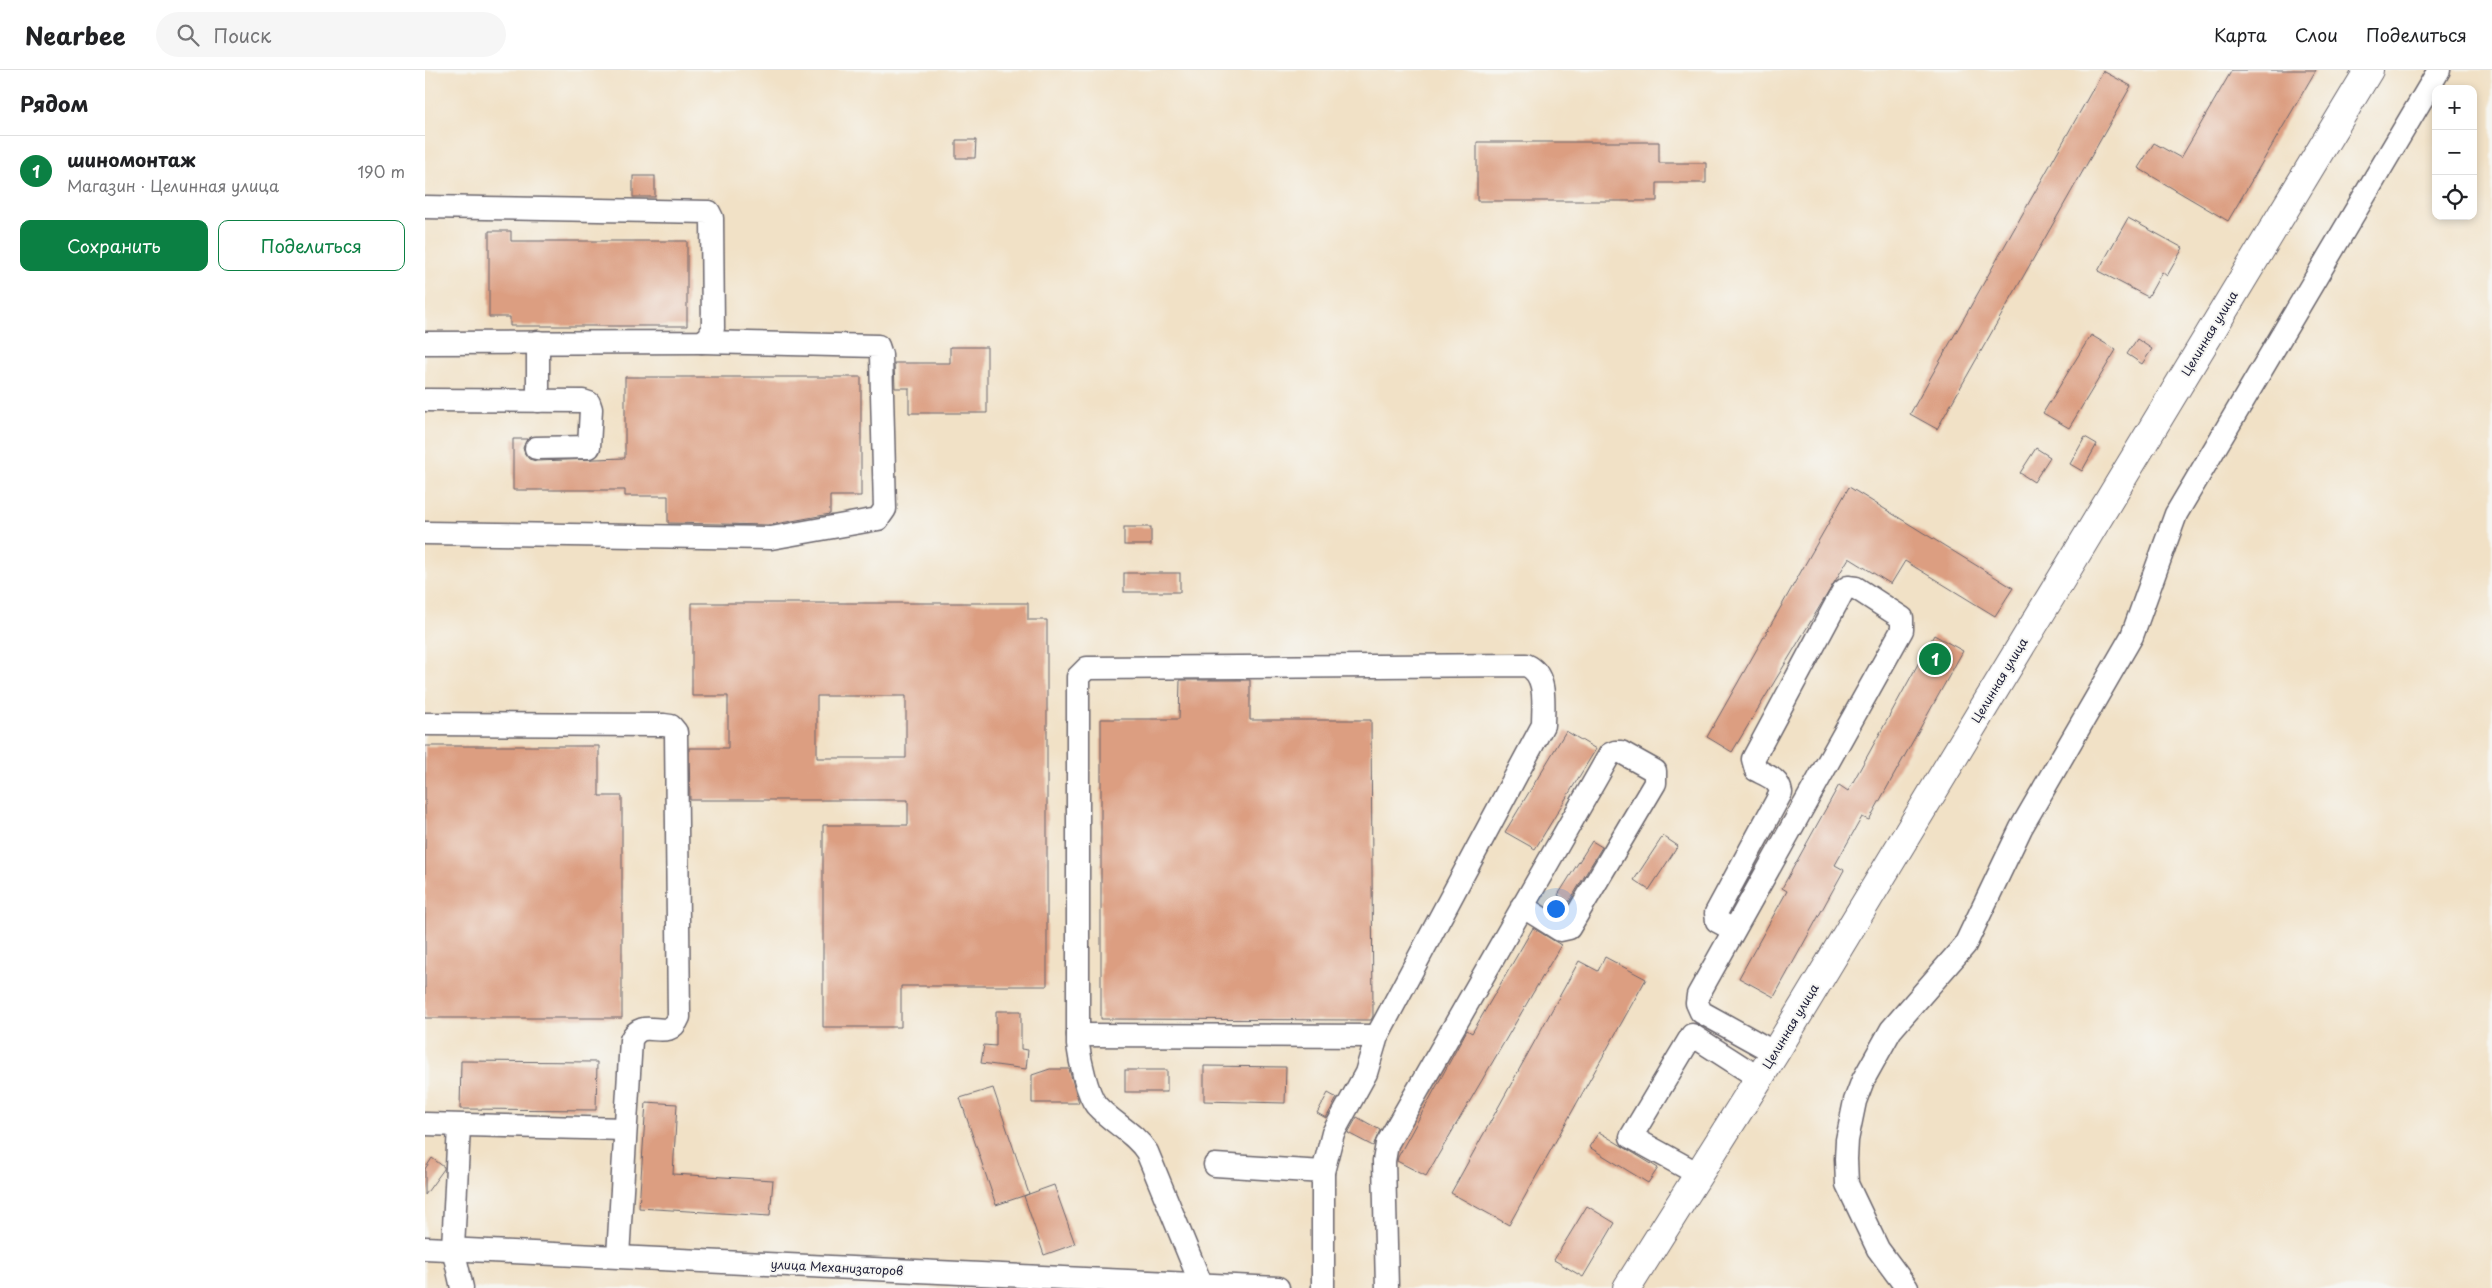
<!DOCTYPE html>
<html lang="ru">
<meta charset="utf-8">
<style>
body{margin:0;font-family:"Playpen Sans",sans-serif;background:#f6f6f6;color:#202124}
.controls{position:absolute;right:15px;top:15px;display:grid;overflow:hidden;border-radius:10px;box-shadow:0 2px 8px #0003}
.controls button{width:45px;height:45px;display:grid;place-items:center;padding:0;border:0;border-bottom:1px solid #e0e0e0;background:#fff;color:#202124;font:25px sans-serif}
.you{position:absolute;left:1130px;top:838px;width:18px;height:18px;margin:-12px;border:4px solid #fff;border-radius:50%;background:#1a73e8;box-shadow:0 0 0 8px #1a73e833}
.badge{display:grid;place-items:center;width:32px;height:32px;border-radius:50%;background:#0b8043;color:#fff;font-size:16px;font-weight:700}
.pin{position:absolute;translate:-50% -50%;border:2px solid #fff;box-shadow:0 1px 5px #0006}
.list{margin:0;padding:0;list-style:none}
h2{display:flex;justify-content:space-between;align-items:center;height:65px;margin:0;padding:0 20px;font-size:21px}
h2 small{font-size:16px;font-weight:400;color:#757577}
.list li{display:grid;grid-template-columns:32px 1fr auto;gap:15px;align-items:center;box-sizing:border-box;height:70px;padding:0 20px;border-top:1px solid #e0e0e0}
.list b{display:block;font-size:19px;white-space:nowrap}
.list p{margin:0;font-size:16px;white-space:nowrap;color:#757577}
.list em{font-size:16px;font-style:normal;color:#757577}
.actions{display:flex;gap:10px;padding:15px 20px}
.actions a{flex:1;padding:11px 0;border:1px solid #0b8043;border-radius:10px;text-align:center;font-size:18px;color:#0b8043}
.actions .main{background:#0b8043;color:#fff}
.icon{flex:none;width:28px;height:28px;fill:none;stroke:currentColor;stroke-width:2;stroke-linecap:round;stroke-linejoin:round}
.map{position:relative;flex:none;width:2067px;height:1218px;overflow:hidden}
header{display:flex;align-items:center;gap:30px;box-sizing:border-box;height:70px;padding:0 25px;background:#fff;border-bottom:1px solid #e0e0e0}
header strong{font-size:24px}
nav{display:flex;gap:28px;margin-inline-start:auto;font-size:18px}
.search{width:350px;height:45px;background:#f6f6f6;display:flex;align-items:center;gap:12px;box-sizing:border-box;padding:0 18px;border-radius:28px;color:#757577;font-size:19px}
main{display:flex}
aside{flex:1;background:#fff}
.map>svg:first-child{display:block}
.building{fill:#dc9e81;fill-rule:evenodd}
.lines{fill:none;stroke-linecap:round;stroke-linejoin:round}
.minor-casing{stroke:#6a656c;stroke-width:25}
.major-casing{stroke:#6a656c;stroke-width:30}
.minor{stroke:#fff;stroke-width:22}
.major{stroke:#fff;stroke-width:28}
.labels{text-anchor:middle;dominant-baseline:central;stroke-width:4;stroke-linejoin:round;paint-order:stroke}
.street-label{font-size:12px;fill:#22223b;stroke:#f6f6f2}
</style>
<header>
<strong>Nearbee</strong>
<div class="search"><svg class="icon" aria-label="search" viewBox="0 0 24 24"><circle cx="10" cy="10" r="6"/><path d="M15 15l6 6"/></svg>Поиск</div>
<nav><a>Карта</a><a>Слои</a><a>Поделиться</a></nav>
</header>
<main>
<aside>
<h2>Рядом<small></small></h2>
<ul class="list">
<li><span class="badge">1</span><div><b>шиномонтаж</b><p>Магазин · Целинная улица</p></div><em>190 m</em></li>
</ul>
<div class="actions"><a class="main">Сохранить</a><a>Поделиться</a></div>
</aside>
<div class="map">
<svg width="2067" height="1218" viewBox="0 0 2067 1218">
<rect width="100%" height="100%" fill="#f6f6f2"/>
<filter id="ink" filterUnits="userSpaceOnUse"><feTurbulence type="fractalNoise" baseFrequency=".02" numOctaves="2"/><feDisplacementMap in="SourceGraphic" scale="10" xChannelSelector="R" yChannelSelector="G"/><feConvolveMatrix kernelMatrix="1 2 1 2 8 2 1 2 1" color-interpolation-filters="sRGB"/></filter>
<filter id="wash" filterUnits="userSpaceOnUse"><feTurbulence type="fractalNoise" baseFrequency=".0096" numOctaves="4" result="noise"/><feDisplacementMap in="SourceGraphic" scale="20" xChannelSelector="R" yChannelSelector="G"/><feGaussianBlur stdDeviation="1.12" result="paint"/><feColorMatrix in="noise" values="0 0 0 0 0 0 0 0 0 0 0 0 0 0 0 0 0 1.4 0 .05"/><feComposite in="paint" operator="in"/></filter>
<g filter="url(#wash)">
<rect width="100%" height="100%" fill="#f1e1c6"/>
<g id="blocks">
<!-- building -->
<g class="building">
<polygon points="1807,0 1891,0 1803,151 1713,98 1729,73 1756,88"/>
<polygon points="1678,1 1706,16 1512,359 1485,344"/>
<polygon points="531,70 551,70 550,88 531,88"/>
<polygon points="1052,72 1234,72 1234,93 1281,93 1281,113 1232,113 1232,131 1052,131"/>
<rect x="208" y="106" width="22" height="21"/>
<polygon points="1703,148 1758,178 1742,206 1737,202 1723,227 1673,201"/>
<polygon points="64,161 86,161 86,171 262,171 262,256 85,256 85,247 64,247"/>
<polygon points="1666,265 1691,280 1644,358 1618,343"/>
<polygon points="1712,269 1727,279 1717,294 1702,284"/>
<polygon points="525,277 562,277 562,343 484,343 484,318 470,318 469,293 525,293"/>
<polygon points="200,307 436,307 436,426 405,426 405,444 345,455 243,453 243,426 200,426 200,420 88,420 88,369 102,369 98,378 100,384 104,389 111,391 200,388"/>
<polygon points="1660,367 1672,374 1657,401 1645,394"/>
<polygon points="1611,378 1625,387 1609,412 1595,403"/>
<polygon points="1424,417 1588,518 1570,546 1480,491 1466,514 1424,488 1307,682 1282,667"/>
<rect x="699" y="457" width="27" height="18"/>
<rect x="699" y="503" width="56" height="19"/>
<path d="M267,533H603V550H622V916H476V957H398V755H483V730H265L264,678H303V626H267ZM392,626H481V688H392Z"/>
<polygon points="1509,565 1538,581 1444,750 1437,747 1410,795 1419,800 1349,927 1314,908 1362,821 1357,818 1414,715 1423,721"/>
<polygon points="755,610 825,610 825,650 946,650 948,946 946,950 676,949 676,649 754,649"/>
<polygon points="1141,661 1171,679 1110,779 1080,762"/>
<polygon points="0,676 174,676 174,726 197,726 197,948 0,948"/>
<polygon points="1238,766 1253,776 1224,820 1209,810"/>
<polygon points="1167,771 1177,777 1144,832 1133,825"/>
<polygon points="1108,858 1136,875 1001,1106 972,1091 973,1087 1042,960 1047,963"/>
<polygon points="1180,887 1221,909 1084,1155 1026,1123 1154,891 1173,901"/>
<polygon points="571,941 596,941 596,979 603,980 601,999 556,993 559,975 571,976"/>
<polygon points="36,991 172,992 171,1040 35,1039"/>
<polygon points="779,996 861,997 860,1033 779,1031"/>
<polygon points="625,999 644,999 654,1033 607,1033 607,1005"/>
<rect x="700" y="1000" width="42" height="22"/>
<polygon points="568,1018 604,1124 629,1115 650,1174 619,1185 599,1126 604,1124 571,1135 535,1028"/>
<polygon points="903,1023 912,1028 901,1048 892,1043"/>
<polygon points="221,1032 252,1034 248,1104 348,1110 345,1146 214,1138"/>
<polygon points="932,1047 955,1060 948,1076 923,1063"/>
<polygon points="1174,1062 1233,1098 1223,1113 1164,1077"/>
<polygon points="7,1088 19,1097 19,1099 0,1125 0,1099"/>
<polygon points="1162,1136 1190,1153 1158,1207 1129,1190"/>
</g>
</g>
</g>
<g filter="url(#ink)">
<use href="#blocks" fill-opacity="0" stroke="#6a656c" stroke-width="1"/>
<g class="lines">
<defs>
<g id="minor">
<polyline points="0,137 284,142 287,148 288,258 284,267 277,272 0,273"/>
<polyline points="113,272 113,331"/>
<polyline points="0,330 158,331 164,333 166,339 164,377 111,378"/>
<polyline points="0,463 346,468 453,449 460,439 456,285 453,276 277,272"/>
<path d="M0,654L239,655L246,656L251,662L254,947C243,975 218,944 206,970L193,1186"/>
<path d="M1309,860L1292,851L1291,843L1356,723C1354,709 1343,706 1331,700L1328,689L1418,521L1423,517L1431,518L1477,548V560L1273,925L1272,933L1276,942L1350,983"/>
<polyline points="653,965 952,966"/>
<polyline points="0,1054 200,1059"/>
<polyline points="34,1056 28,1178 37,1218"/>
<polyline points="790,1095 898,1102"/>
<polyline points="1275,1105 1206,1067 1267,965 1334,1008"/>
<polyline points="0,1178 853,1218"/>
<path d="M776,1214L722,1082C709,1062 687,1053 671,1035C662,1023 655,991 653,975V607L662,598L1101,595C1123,604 1118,635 1118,655L952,966L941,1003L908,1063L898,1102V1218"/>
<polyline points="962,1218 959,1091 962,1074 1185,684 1190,682 1196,682 1230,701 1230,713 1144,858 1135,860 1097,836"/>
<polyline points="1482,1218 1453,1179 1422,1114 1421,1089 1422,1070 1430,1031 1438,1010 1466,960 1540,875 1596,758 1707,566 1751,444 2014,0"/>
</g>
<polyline id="major" points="1202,1218 1350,983 1944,0"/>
</defs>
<!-- minor casing -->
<use href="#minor" class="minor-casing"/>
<!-- major casing -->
<use href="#major" class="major-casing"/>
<!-- minor -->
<use href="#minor" class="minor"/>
<!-- major -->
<use href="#major" class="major"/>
</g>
</g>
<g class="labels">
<!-- street labels -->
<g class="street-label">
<text transform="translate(1784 263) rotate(-59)">Целинная улица</text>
<text transform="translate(1574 610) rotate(-59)">Целинная улица</text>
<text transform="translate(1365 956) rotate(-59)">Целинная улица</text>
<text transform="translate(412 1197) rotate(3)">улица Механизаторов</text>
</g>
</g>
</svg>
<div class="controls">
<button>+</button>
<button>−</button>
<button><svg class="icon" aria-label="locate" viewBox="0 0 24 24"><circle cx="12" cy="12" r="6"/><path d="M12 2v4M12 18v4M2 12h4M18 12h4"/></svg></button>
</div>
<div class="you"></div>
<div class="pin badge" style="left:1510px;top:589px">1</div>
</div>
</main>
